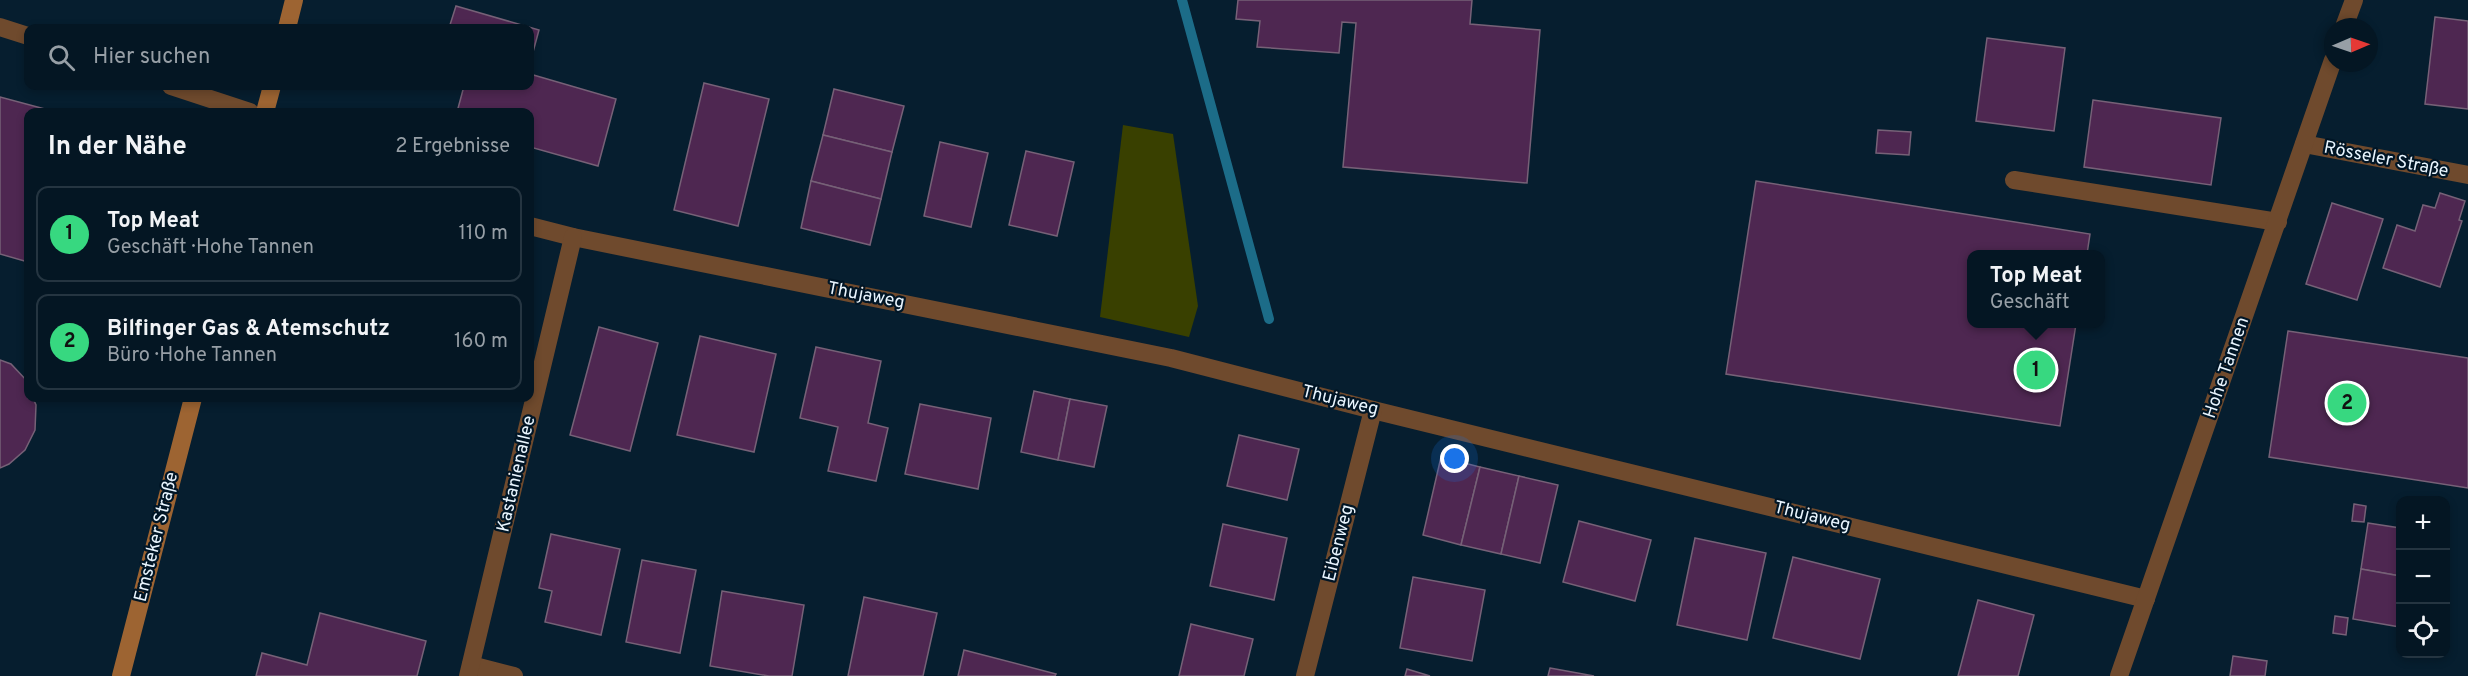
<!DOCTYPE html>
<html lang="de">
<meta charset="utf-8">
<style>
body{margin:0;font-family:Overpass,sans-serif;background:#122330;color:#f1f3f6}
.controls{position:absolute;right:18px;bottom:18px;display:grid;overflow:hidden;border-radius:12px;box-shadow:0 3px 9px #0003}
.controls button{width:54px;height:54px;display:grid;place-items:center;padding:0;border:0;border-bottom:2px solid #253541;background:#041623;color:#f1f3f6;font:30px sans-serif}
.compass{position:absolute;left:2324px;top:18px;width:54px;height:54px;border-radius:50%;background:#041623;box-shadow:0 3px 9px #0003;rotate:88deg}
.you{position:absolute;left:1455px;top:459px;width:21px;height:21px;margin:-15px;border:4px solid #fff;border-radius:50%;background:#1a73e8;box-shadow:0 0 0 9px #1a73e833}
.badge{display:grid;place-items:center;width:39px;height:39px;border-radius:50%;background:#37d880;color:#111;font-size:20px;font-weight:700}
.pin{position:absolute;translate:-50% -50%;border:3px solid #fff;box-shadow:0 2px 6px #0006}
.popup{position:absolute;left:1967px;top:250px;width:138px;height:78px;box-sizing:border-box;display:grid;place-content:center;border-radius:12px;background:#041623;filter:drop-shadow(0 2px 4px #0005);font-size:20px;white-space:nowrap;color:#979fa6}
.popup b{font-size:22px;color:#f1f3f6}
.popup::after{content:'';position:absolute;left:50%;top:100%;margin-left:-12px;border:12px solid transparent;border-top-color:#041623}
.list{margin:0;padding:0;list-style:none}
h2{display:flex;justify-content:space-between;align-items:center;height:78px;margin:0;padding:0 24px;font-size:26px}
h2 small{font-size:20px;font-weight:400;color:#979fa6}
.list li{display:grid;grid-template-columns:39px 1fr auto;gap:18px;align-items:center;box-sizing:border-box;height:96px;margin:0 12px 12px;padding:0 12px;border:2px solid #253541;border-radius:12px}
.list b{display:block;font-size:22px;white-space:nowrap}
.list p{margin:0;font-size:20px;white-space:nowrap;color:#979fa6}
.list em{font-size:20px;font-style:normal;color:#979fa6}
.icon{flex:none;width:33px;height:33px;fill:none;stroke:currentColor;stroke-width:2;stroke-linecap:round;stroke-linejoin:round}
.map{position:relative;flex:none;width:2468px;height:676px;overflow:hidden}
.search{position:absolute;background:#041623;box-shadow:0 3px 9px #0003;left:24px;top:24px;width:510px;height:66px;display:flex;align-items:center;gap:15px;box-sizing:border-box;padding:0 21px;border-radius:12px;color:#979fa6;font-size:22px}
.panel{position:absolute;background:#041623;box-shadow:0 3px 9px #0003;left:24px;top:108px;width:510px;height:294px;border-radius:12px}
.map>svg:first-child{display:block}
.green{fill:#394000}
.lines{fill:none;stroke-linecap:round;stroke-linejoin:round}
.stream{stroke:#1c6c88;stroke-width:10}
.building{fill:#4e2751;stroke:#766177;stroke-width:1.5}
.lane{stroke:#6f4a2d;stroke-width:18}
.street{stroke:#6f4a2d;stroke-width:18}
.secondary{stroke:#9d6432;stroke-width:18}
.labels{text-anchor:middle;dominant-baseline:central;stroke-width:4.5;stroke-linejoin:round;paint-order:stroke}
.street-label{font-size:18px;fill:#e9f5fe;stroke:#001525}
</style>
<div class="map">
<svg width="2468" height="676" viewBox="0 0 2468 676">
<rect width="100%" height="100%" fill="#061e2f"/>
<!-- green -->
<polygon class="green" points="1123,125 1173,134 1198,306 1189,337 1100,317"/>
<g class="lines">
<!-- stream -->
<polyline class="stream" points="1182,0 1269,319"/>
</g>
<!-- building -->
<g class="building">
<polygon points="1238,0 1472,0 1470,24 1540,30 1527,183 1343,167 1356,23 1342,22 1339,53 1257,47 1260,21 1236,19"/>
<polygon points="456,6 539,30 530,63 530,28 449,28"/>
<polygon points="2435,17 2468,21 2468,109 2425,104"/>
<polygon points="1987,38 2065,48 2054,131 1976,121"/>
<polygon points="530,74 616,99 598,166 530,147 530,112 457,112 464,86 530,86"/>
<polygon points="704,83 769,99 738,226 674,210"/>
<polygon points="834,89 904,106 892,152 823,135"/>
<polygon points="0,97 56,112 28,112 28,262 0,254"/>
<polygon points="2093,100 2221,118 2211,185 2084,167"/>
<polygon points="1878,130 1911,132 1909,155 1876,153"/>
<polygon points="823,135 892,152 881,199 811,181"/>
<polygon points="940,142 988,153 971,227 924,216"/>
<polygon points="1026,151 1074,162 1057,236 1009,225"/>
<polygon points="811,181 881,199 870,245 801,228"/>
<polygon points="1756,181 2090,234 2087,254 1972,254 1972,324 2076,324 2060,426 1726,374"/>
<polygon points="2440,193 2465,201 2459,220 2462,221 2440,287 2383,268 2397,225 2415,231 2423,205 2435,208"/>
<polygon points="2332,203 2383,219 2357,300 2306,284"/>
<polygon points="599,327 658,343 630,451 570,435"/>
<polygon points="2288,331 2468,358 2468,488 2269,457"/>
<polygon points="700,336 776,354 754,452 677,435"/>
<polygon points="816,347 881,361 868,423 888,428 876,481 828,471 838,427 800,418"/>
<polygon points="0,360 11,364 28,382 28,398 33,398 36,405 35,430 25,450 9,464 0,468"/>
<polygon points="1034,391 1070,399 1058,460 1021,452"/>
<polygon points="1070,399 1107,406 1094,467 1058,460"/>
<polygon points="920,404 991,418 978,489 905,474"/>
<polygon points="1239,435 1299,449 1287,500 1227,486"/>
<polygon points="1441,457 1480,467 1461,545 1423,535"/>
<polygon points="1480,467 1519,476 1501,554 1461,545"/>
<polygon points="1519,476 1558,485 1540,563 1501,554"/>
<polygon points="2354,504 2366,506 2364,522 2352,521"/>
<polygon points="1579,521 1651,540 1635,601 1563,582"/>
<polygon points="2368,523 2400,528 2400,576 2361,569"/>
<polygon points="1223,524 1287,538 1274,600 1210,586"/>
<polygon points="551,534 620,549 601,635 545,622 552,591 539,588"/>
<polygon points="1695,538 1766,553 1747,640 1677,625"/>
<polygon points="1793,557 1880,579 1860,659 1773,638"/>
<polygon points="642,560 696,570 680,653 626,642"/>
<polygon points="2361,569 2400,576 2400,627 2353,619"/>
<polygon points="1413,577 1485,590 1472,661 1400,648"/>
<polygon points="722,591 804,605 792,676 769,676 710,666"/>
<polygon points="864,597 937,613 923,676 848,676"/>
<polygon points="1978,600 2034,615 2018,676 1958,676"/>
<polygon points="320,613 426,641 417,676 256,676 262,653 307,665"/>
<polygon points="2335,616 2348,618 2346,635 2333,633"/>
<polygon points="1191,624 1253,639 1244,676 1179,676"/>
<polygon points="964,650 1056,674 1055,676 958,676"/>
<polygon points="2233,656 2267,661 2265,676 2230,676"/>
<polygon points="1550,668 1594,676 1548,676"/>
<polygon points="1407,669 1430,676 1405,676"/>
</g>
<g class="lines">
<!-- lane -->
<g class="lane">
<polyline points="2304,144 2468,175"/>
<polyline points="2014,180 2278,222"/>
</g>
<!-- street -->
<g class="street">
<polyline points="0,27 28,36"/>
<polyline points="2344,27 2354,0"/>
<polyline points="171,86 250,112"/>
<polyline points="530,226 573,237 1171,358 1373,410 2146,599"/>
<polyline points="471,665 514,676"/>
<polyline points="468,676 573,237"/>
<polyline points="1305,676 1373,410"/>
<polyline points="2119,676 2333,60"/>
</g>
<!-- secondary -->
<g class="secondary">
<polyline points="287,28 294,0"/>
<polyline points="265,112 272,86"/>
<polyline points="121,676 193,398"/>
</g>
</g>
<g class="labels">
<!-- street labels -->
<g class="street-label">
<text transform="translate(2386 160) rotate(11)">Rösseler Straße</text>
<text transform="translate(866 296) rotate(11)">Thujaweg</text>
<text transform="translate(2227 368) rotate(-71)">Hohe Tannen</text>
<text transform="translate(1340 401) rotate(14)">Thujaweg</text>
<text transform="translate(517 474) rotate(-77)">Kastanienallee</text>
<text transform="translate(1812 517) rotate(14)">Thujaweg</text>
<text transform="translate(157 537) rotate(-76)">Emsteker Straße</text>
<text transform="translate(1339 543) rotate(-76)">Eibenweg</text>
</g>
</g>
</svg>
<div class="controls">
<button>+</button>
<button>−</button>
<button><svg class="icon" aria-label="locate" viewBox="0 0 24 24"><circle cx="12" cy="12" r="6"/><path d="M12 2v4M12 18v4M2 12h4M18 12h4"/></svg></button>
</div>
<svg class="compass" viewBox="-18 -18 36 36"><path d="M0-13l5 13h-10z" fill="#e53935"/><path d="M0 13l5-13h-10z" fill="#979fa6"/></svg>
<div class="you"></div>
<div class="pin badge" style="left:2036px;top:370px">1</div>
<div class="popup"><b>Top Meat</b>Geschäft</div>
<div class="pin badge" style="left:2347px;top:403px">2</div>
<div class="search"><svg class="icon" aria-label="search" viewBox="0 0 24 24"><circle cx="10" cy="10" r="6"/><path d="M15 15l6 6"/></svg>Hier suchen</div>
<section class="panel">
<h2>In der Nähe<small>2 Ergebnisse</small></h2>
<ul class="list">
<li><span class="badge">1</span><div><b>Top Meat</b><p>Geschäft · Hohe Tannen</p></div><em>110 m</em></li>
<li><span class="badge">2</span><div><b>Bilfinger Gas &amp; Atemschutz</b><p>Büro · Hohe Tannen</p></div><em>160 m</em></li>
</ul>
</section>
</div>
